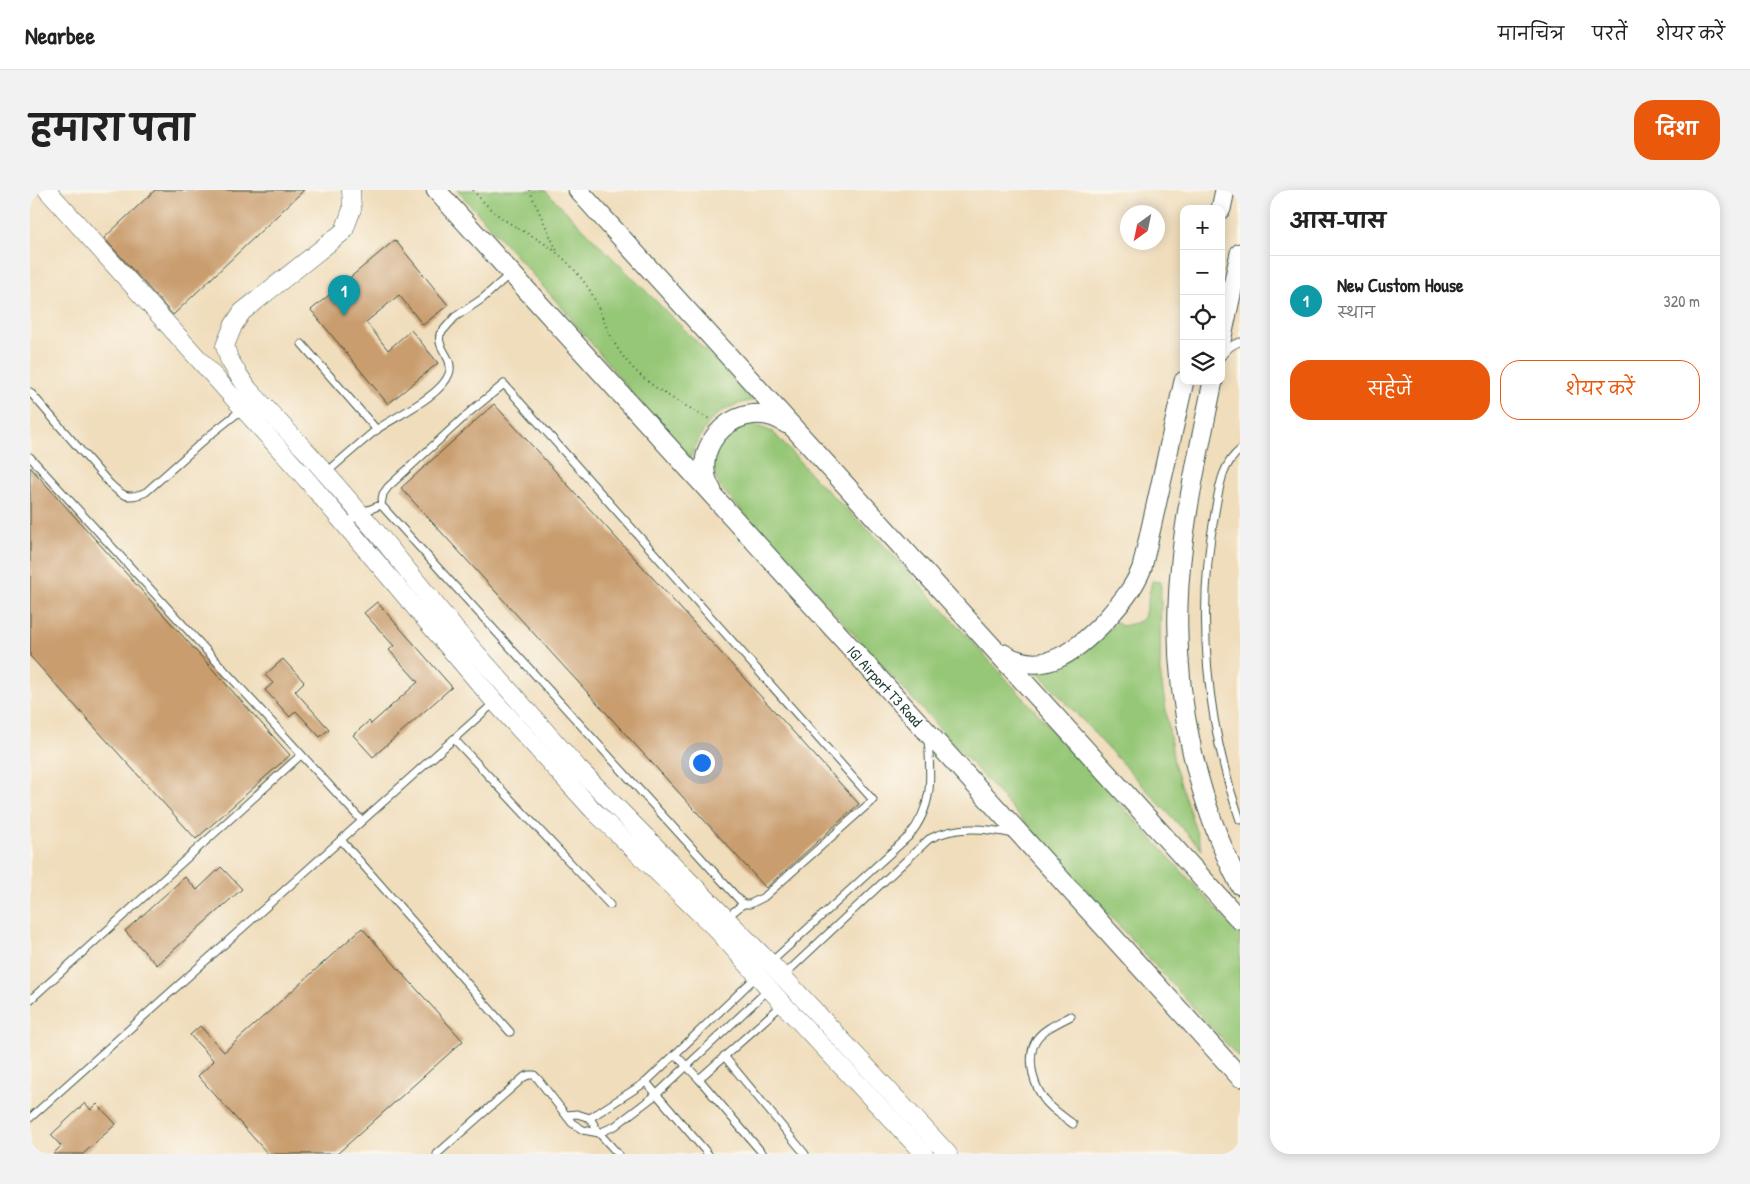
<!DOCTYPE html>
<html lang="hi">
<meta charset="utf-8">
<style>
body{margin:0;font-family:"Patrick Hand","Playpen Sans Deva",sans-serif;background:#f2f2f2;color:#222}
.controls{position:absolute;right:15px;top:15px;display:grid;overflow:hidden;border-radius:10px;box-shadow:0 2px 12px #0003}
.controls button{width:45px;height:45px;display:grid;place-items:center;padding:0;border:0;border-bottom:1px solid #e0e0e0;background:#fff;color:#222;font:25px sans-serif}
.compass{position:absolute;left:1090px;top:15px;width:45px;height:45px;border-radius:50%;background:#fff;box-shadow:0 2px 12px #0003;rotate:213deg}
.you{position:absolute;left:671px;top:572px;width:18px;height:18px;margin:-12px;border:4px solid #fff;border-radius:50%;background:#1a73e8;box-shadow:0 0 0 8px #1a73e833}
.badge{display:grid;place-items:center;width:32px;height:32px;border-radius:50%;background:#ea580c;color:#fff;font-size:16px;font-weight:700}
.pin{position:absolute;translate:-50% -41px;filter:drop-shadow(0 1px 2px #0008)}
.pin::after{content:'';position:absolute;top:26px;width:18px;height:15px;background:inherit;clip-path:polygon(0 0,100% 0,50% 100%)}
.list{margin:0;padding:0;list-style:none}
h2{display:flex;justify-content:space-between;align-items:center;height:65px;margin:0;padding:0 20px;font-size:21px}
h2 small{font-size:16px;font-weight:400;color:#767676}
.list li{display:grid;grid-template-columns:32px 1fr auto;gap:15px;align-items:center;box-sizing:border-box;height:90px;padding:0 20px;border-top:1px solid #e0e0e0}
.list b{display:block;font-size:19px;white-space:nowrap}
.list p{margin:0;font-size:16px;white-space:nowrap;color:#767676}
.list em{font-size:16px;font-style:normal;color:#767676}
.actions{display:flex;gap:10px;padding:15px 20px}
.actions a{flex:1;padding:11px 0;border:1px solid #ea580c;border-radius:20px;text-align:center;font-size:18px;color:#ea580c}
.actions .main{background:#ea580c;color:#fff}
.icon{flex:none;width:28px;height:28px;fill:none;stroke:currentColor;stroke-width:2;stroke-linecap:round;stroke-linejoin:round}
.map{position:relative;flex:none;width:1210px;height:964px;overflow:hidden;border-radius:20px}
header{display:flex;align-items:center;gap:30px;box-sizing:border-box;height:70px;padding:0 25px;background:#fff;border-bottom:1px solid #e0e0e0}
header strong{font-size:24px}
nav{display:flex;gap:28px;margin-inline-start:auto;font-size:18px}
.intro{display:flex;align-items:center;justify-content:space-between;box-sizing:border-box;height:120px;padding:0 30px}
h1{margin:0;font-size:35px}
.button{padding:12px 22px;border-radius:20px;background:#ea580c;color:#fff;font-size:18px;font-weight:700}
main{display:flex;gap:30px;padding:0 30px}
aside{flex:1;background:#fff;border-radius:20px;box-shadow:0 2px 12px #0003}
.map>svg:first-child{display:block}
.green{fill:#96c777;stroke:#5a8256}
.building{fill:#c99d6e}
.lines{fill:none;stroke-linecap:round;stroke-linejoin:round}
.service-casing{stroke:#3e5548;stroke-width:9}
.tertiary-casing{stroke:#3e5548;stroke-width:19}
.secondary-casing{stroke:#3e5548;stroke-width:21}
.path{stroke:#3e5548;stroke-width:2;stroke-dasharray:1 4;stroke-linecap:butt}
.service{stroke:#fff;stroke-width:7}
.tertiary{stroke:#fff;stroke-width:18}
.secondary{stroke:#fff;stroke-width:19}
.labels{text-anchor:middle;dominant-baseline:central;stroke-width:5;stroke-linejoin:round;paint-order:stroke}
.street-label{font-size:15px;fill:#1f3d34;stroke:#fbf7ec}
</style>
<header>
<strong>Nearbee</strong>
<nav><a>मानचित्र</a><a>परतें</a><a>शेयर करें</a></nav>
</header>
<div class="intro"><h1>हमारा पता</h1><a class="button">दिशा</a></div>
<main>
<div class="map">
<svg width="1210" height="964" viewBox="0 0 1210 964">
<rect width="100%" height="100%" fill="#fbf7ec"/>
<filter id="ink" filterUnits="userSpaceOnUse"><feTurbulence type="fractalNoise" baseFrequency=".02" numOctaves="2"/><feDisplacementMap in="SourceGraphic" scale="10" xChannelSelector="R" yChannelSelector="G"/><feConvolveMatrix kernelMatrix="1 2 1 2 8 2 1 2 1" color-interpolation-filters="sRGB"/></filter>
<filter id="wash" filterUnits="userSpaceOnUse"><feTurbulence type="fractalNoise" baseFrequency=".0096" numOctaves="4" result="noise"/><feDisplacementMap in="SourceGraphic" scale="20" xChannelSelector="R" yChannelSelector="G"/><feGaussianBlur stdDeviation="1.12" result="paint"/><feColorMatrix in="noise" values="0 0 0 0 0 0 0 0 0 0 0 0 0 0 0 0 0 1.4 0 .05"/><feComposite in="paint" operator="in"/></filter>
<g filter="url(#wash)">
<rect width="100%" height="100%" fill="#f0ddbc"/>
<!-- green -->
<g class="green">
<path d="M427,0H515C584,71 656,139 724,210C682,219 677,232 660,268L615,219L534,120Z"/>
<path d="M717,234L727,236L743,242L789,293L853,354L1210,745V869L690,297C681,278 680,266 695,249C704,239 704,238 717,234Z"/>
<polygon points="1122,391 1131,392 1130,481 1144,573 1172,660 1007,481 1042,471 1058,459 1086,432 1092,436 1105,433 1114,428"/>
</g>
<g id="blocks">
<!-- building -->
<g class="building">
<polygon points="125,0 274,0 143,125 74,48"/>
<polygon points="365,50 418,115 393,135 369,105 336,132 358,160 381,140 408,173 358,214 281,120"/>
<polygon points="464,214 829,614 736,698 371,298"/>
<polygon points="0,277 260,565 166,649 0,466"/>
<polygon points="347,412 422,497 343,567 323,545 339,531 341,534 388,492 359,460 364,456 334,423"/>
<polygon points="253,469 274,492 265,501 299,539 290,547 266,521 260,527 235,500 243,493 235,485"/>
<polygon points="191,677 212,699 127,775 95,741 155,687 167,700"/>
<polygon points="332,738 433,851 307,964 238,964 168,886 184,871 160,845 170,836 194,862"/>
<polygon points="55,913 61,920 67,914 86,934 53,964 23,964 31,956 21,945"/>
</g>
</g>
</g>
<g filter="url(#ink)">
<use href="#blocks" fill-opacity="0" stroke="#3e5548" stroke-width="1"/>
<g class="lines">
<defs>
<g id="service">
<polyline points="272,154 347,240"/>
<path d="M1191,167C1196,160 1202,154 1210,152"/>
<path d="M0,202L79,293C92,306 98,310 116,302L180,245L214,218"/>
<path d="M1210,260C1191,275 1189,300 1185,322C1166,424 1176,532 1210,630"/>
<polyline points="0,267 332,631"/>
<path d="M296,283C312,269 329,254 346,240C366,226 411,206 419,184C425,168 406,159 410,144L425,127L452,109L481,83"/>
<polyline points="316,334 330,323 351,315 713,714 720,714 734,707 843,610 474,194 442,220 358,297 353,304 351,315"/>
<polyline points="424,549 580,715"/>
<polyline points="311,650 480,842"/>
<polyline points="696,728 713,714"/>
<path d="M740,773L878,647C904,617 901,587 898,550"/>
<path d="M753,786L899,649C926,635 955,638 984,644"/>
<polyline points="0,810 271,565"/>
<path d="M1041,826C1030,832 1013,839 1006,850C997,866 1002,891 1012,906C1018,917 1033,926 1043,934"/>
<polyline points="645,864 669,889 733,964"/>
<polyline points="694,866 775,964"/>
<polyline points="669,889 753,814"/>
<polyline points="616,892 678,964"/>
<polyline points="537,925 547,924 560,928 616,892 727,786"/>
<polyline points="0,928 465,512"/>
<polyline points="560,928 569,943 588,964"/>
<polyline points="407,964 494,887 499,885 504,885 508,889 542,933 553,940 569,943 585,936 627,904 740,798"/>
</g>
<g id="tertiary">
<polyline points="17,0 278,291 465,512 563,620 687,740 753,814 894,964"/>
<polyline points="321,0 322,19 314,41 212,122 203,136 195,156 199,169 208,184 219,200 279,264 349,345 425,439 548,578 740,773 918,964"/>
</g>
<g id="secondary">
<path id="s1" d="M406,0L1210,887"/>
<polyline points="548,0 1210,730"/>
<polyline points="1191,19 1195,0"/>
<polyline points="1191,151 1210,63"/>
<path d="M1183,191C1168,266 1150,340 1148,416C1145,511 1167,611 1210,695"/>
<path d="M682,301C654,255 713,202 757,234"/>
<path d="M972,463C1013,489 1046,461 1075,431C1090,414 1103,400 1112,378L1154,191"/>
</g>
</defs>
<!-- service casing -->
<use href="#service" class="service-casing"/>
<!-- tertiary casing -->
<use href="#tertiary" class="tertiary-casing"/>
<!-- secondary casing -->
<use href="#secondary" class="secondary-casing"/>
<!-- path -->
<g class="path">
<path d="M443,0C452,11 462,21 473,29C496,44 516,51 536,71C546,81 555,92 562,104C571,122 577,142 588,159C610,194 646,210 681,230"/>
<polyline points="499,0 527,61"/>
</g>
<!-- service -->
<use href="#service" class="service"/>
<!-- tertiary -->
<use href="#tertiary" class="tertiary"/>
<!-- secondary -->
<use href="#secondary" class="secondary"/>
</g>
</g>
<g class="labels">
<!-- street labels -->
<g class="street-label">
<text stroke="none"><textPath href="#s1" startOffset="669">IGI Airport T3 Road</textPath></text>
</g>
</g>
</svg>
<div class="controls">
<button>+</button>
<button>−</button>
<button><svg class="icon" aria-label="locate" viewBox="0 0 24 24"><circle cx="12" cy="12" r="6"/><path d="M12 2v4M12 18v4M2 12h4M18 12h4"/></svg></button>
<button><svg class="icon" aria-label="layers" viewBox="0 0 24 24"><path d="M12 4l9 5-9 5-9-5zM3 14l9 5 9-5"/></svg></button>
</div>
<svg class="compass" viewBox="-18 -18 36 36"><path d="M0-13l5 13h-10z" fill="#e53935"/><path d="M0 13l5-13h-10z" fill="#767676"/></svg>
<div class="you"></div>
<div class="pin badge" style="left:314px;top:126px;background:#0f9aa8">1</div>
</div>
<aside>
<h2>आस-पास<small></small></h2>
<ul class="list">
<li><span class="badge" style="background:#0f9aa8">1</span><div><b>New Custom House</b><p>स्थान</p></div><em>320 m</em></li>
</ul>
<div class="actions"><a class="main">सहेजें</a><a>शेयर करें</a></div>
</aside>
</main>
